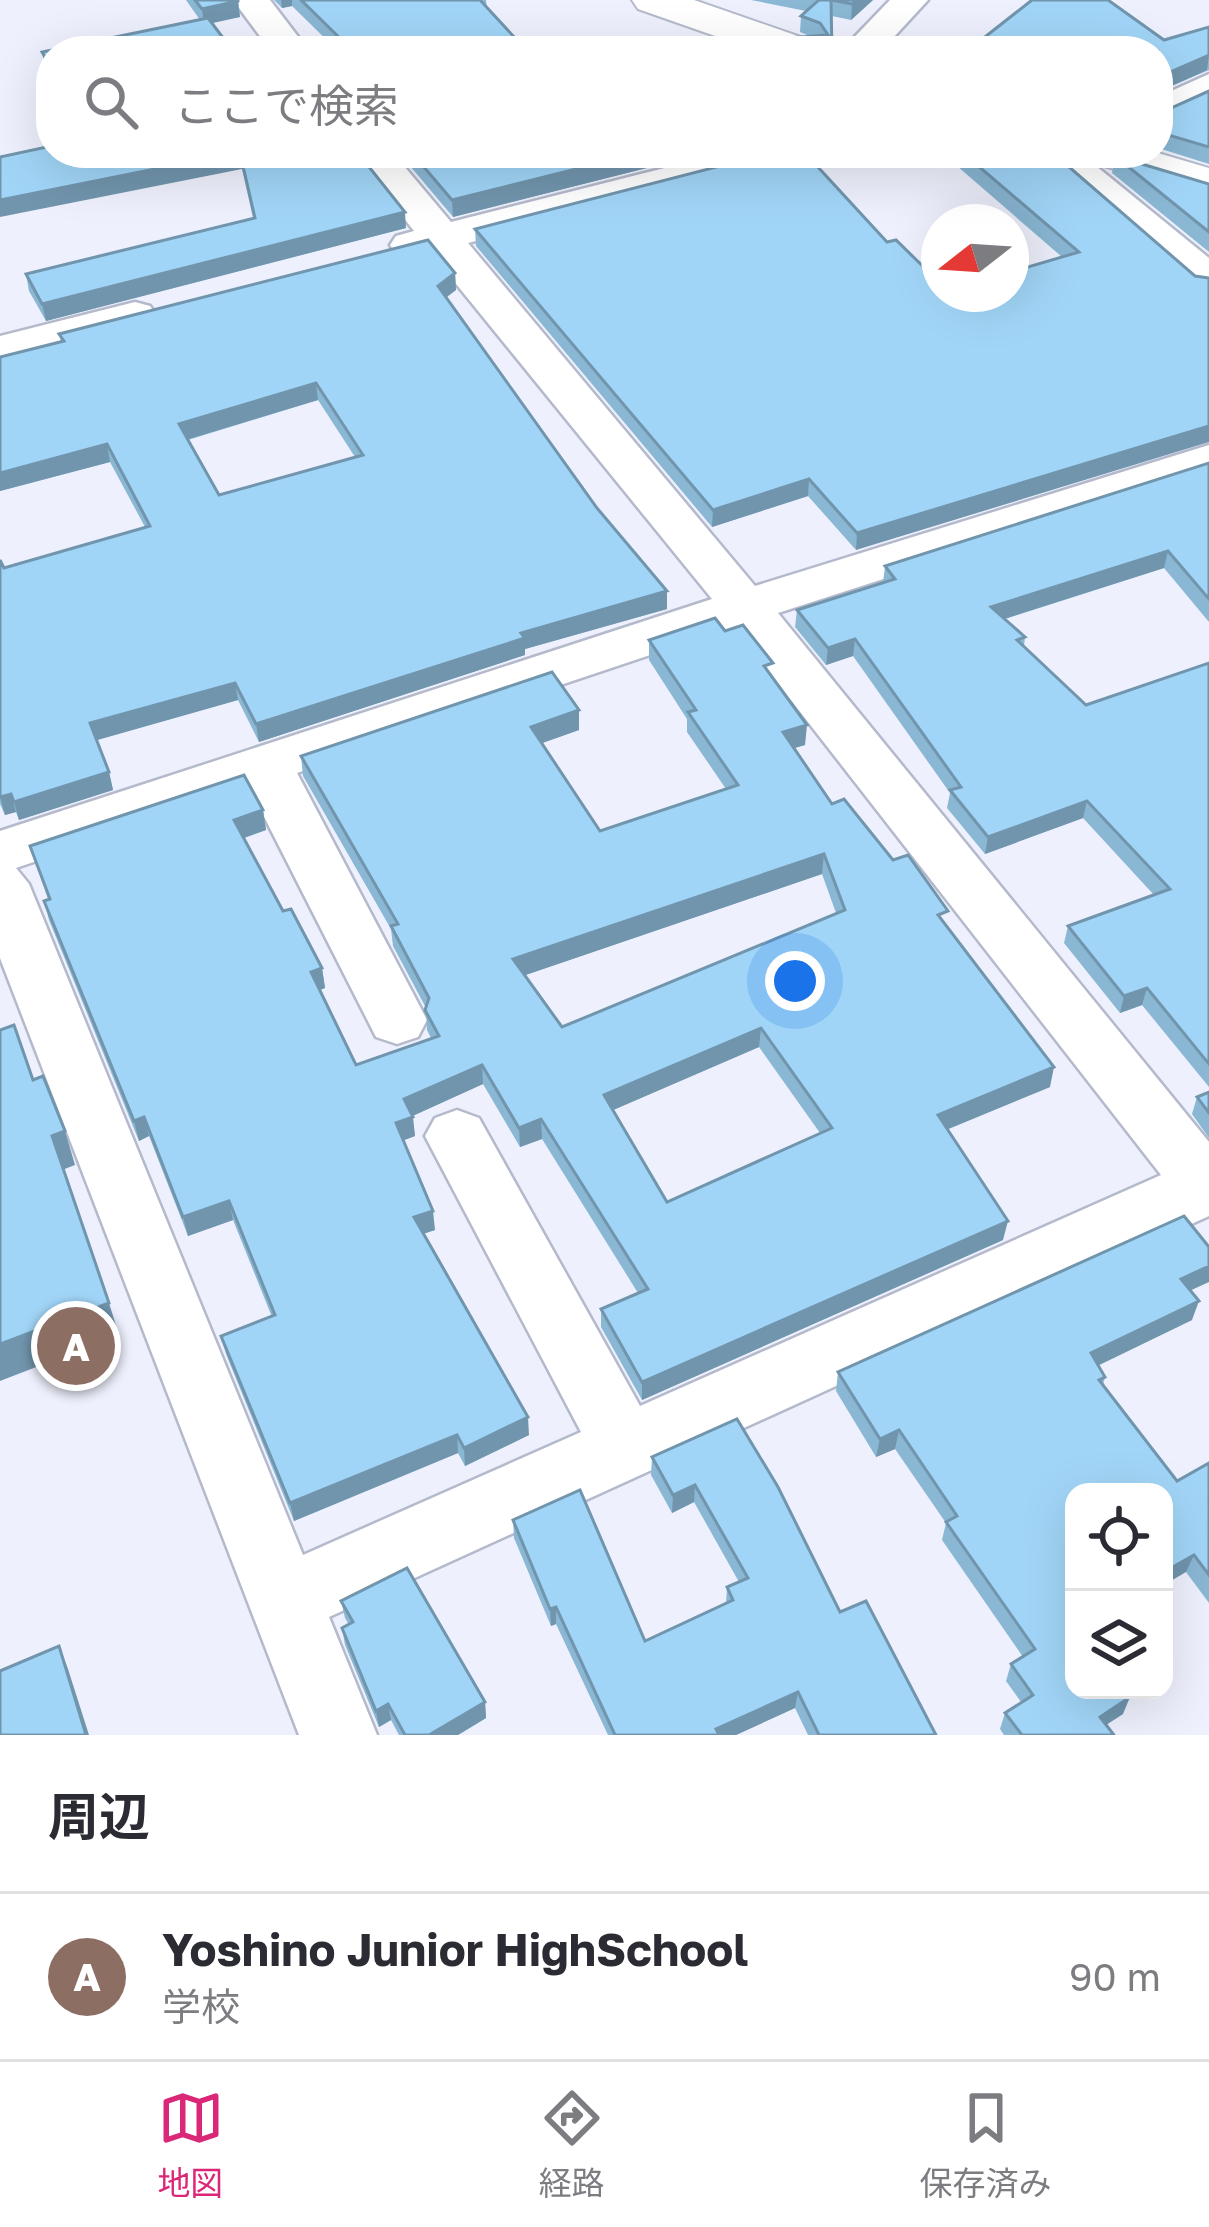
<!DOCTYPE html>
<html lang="ja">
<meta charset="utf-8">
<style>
body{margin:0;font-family:"Golos Text","Noto Sans JP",sans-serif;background:#f7f7f7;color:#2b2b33}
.controls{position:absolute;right:36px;bottom:36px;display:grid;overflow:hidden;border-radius:24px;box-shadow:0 12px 48px #0002}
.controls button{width:108px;height:108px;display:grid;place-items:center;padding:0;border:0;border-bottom:3px solid #e1e1e2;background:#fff;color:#2b2b33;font:60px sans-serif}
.compass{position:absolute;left:921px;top:204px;width:108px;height:108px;border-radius:50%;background:#fff;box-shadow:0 12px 48px #0002;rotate:253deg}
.you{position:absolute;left:795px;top:981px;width:42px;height:42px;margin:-30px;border:9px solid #fff;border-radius:50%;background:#1a73e8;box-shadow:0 0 0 18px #1a73e833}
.badge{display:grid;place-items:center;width:78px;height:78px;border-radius:50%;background:#db2777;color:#fff;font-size:39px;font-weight:700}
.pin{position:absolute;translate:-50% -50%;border:6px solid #fff;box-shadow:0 3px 12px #0006}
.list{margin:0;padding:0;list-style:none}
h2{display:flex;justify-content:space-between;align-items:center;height:156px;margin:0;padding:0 48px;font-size:51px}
h2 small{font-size:39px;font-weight:400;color:#7c7c81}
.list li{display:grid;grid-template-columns:78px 1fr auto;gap:36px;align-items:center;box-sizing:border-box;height:168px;padding:0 48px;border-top:3px solid #e1e1e2}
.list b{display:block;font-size:45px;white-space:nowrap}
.list p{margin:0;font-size:39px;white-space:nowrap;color:#7c7c81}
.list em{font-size:39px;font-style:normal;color:#7c7c81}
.icon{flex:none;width:66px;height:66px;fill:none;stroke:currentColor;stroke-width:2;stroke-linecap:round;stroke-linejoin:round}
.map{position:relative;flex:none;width:1209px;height:1735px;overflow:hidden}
.search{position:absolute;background:#fff;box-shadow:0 12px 48px #0002;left:36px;right:36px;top:36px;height:132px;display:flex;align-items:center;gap:30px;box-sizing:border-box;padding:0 42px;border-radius:48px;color:#7c7c81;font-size:45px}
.sheet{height:324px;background:#fff}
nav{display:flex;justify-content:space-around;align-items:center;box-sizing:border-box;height:168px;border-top:3px solid #e1e1e2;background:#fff;font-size:33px;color:#7c7c81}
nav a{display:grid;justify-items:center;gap:6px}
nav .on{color:#db2777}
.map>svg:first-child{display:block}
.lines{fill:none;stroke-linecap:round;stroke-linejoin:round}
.minor-casing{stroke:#b4bacb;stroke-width:5}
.tertiary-casing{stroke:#b4bacb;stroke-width:4}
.minor{fill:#fff;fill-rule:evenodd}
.tertiary{fill:#fff;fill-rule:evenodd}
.wall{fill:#8ab7d4;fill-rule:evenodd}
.shaded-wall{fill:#7195ad}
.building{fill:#a1d5f7;stroke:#7195ad;stroke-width:3;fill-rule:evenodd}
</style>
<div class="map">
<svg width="1209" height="1735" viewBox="0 0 1209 1735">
<rect width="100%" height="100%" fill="#eef1fd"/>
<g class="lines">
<defs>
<g id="minor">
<polygon points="233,0 270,0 309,51 271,51"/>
<polygon points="890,0 928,0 881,51 841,51"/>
<polygon points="1209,74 1209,101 1158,125 1158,97"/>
<path d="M352,153H393L451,222L724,153H791L785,161L468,243L755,586L1209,445V474L778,613L1209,1142V1216L329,1617L377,1735H299L0,958V831L712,599L431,253L411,258L396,254L390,245L396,236L414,231ZM734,627L1161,1175L640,1406L479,1118L457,1110L435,1118L425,1136L581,1432L303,1555L29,884L16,868L250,789L376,1037L397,1044L418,1037L427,1020L297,773Z"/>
<polygon points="1036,153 1080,153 1209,258 1209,293 1194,289"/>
<polygon points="135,302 150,306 157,315 150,324 0,363 0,336"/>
</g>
<g id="tertiary">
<polygon points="632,0 694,0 815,42 822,51 758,51 638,9"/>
<polygon points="1087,153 1158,153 1209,168 1209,197 1094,163"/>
</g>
</defs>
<!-- minor casing -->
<use href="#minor" class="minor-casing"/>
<!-- tertiary casing -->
<use href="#tertiary" class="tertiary-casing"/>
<!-- minor -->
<use href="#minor" class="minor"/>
<!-- tertiary -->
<use href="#tertiary" class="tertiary"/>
</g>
<!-- wall -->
<g class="wall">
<polygon points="186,0 238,0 240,17 51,51 51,77 45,68 42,52 200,20"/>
<polygon points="274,0 486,0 487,8 527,51 338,51 292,6 282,8"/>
<polygon points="751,0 873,0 851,20 832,16 832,51 812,37 800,32 801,16 806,11"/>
<polygon points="1209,27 1209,70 1160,91 1160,113 1209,91 1209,164 1158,148 1158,51 1164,40"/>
<polygon points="51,146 358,153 406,228 46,321 29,291 26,274 253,218 242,169"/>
<polygon points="399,153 706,153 453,217"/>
<polygon points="942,153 1053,153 1195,276 856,550 808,496 712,527 476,246 475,229 887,242 939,294 1062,257"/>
<polygon points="1115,156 1209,184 1209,252 1112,173"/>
<path d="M455,273L456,290L446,297L667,609L525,649V655L259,742L238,700L96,740L109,772L113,790L19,820L16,812L5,815L0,804V560L4,568L145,527L110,462L0,491V357L61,342L59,334ZM318,400L355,457L219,495L188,440Z"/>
<polygon points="1209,463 1209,622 1164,568 1005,619 1025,637 1024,646 1086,705 1209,663 1209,1087 1142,1005 1120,1013 1064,943 1068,926 1154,895 1083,818 985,854 947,808 950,793 853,656 826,665 795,627 797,610 883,583 885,566"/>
<path d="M725,631L772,677L805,745L794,748L832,804L946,925L1050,1087L947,1129L1003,1240L642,1400L601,1327V1309L638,1293L542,1139L520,1147L483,1084L412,1116L415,1136L404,1140L435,1230L423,1234L529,1435L465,1466L458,1453L294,1521L226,1354L221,1336L272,1317L233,1220L188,1236L149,1136L139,1141L49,920L44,901L48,899L30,846L263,810L266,830L244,838L283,911L322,968L325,988L320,990L356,1065L431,1038L427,1030L426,1008L393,946L391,929L303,776L301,756L579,730L542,743L600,831L726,789L687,732V719L649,660V640ZM822,874L836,913L562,1027L525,975ZM759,1047L820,1133L667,1202L613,1110Z"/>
<polygon points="1209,1092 1209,1138 1192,1114 1197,1097"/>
<polygon points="1190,1291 1192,1320 1098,1365 1105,1377 1103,1385 1177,1481 1209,1463 1209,1603 1186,1572 1074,1492 1074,1690 1123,1714 1106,1725 1114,1735 1004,1735 1000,1729 1005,1713 1021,1702 1006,1681 1011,1664 1023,1657 942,1540 946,1523 895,1449 876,1457 836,1391 838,1372"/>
<polygon points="737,1419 840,1612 936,1735 808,1735 795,1708 736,1735 608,1735 556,1624 551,1626 514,1538 513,1520 645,1641 726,1603 727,1587 739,1582 694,1502 672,1513 651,1475 652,1457"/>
<polygon points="341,1601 485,1702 486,1718 458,1735 399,1735 391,1720 379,1727 345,1645 342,1628 349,1625 345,1618"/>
</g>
<!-- shaded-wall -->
<g class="shaded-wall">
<polygon points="281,0 292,0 292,6 282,8"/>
<polygon points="857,0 873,0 851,20 852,4"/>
<polygon points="238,1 240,17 204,25 202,9"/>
<polygon points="1209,55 1207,70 1158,92 1159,77"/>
<polygon points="235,153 240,153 242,169 0,217 0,200"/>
<polygon points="640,153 706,153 453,217 452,200"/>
<polygon points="405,212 406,228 46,321 42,304"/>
<polygon points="455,273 456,290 439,303 438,286"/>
<polygon points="316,383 318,400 182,441 179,424"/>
<polygon points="1209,426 1209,442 856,550 857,533"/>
<polygon points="107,444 110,462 0,491 0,473"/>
<polygon points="809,479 808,496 712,527 713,510"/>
<polygon points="1168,551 1164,568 988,624 991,607"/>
<polygon points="667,591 667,609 525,649 525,655 259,742 256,724 521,633"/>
<polygon points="855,639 853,656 826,665 828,648"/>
<polygon points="235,683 238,700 94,741 90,723"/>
<polygon points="579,710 579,730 531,747 531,727"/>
<polygon points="807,725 805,745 781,752 783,732"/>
<polygon points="109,772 113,790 19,820 14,802"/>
<polygon points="11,794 16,812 5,815 0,797"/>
<polygon points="1087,801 1083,818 985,854 988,837"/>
<polygon points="263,810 266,830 238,840 234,820"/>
<polygon points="824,854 822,874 514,979 513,959"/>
<polygon points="322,968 325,988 314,992 311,972"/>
<polygon points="1147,988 1142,1005 1120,1013 1124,996"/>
<polygon points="761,1028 759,1047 604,1114 604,1095"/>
<polygon points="482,1065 483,1084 406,1119 404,1099"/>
<polygon points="1054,1067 1050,1087 934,1135 938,1115"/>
<polygon points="144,1117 149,1136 139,1141 134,1121"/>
<polygon points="413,1117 415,1136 399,1142 396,1123"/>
<polygon points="541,1119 542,1139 520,1147 519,1128"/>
<polygon points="65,1131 75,1165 62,1170 52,1136"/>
<polygon points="229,1201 233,1220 188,1236 183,1217"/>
<polygon points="433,1211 435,1230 416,1236 414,1217"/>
<polygon points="1008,1221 1003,1240 642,1400 642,1382"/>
<polygon points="1209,1266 1209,1282 1174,1298 1181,1279"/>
<polygon points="1199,1301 1192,1320 1085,1372 1091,1353"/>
<polygon points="109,1303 119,1335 0,1381 0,1344"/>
<polygon points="528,1417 529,1435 465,1466 464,1448"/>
<polygon points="899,1430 895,1449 876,1457 880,1439"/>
<polygon points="457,1435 458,1453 294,1521 290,1503"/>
<polygon points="695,1485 694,1502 672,1513 673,1495"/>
<polygon points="1194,1555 1186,1572 1164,1585 1164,1572"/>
<polygon points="556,1607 556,1624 551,1626 550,1609"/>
<polygon points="59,1646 68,1669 89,1735 86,1735"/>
<polygon points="798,1692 795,1708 736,1735 716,1735 716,1729"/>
<polygon points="1130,1697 1123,1714 1093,1733 1100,1717"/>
<polygon points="485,1702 486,1718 458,1735 429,1735"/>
<polygon points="388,1704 391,1720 379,1727 376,1711"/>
</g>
<!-- building -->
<g class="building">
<polygon points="195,0 238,0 238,1 202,9"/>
<polygon points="301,0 480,0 527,51 353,51"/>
<polygon points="819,0 857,0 852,4 831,0 832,51 762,51 775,39 828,35 820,23 801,16"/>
<polygon points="1032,0 1108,0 1164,40 1209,27 1209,55 1159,77 1160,113 1209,91 1209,147 1158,132 1158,51 967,51"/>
<polygon points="208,18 233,51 51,51 51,67 42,52"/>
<polygon points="51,146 51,153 235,153 0,200 0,157"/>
<polygon points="240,153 358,153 405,212 42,304 26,274 255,218"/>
<polygon points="412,153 640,153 452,200"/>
<polygon points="771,153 805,153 887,242 896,240 939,282 939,294 1011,294 1011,272 1079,252 963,153 1053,153 1195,276 1209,278 1209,426 857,533 809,479 713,510 475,229"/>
<polygon points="1115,156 1209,184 1209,232"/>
<path d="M428,240L455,273L438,286L597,508L667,591L521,633L525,638L256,724L235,683L90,723L109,772L14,802L11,794L0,797V560L4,568L150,526L107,444L0,473V357L64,341L59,334ZM316,383L363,455L219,495L179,424Z"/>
<polygon points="1209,463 1209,599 1168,551 991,607 1025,637 1017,640 1086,705 1209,663 1209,1064 1147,988 1124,996 1068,926 1170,889 1087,801 988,837 950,790 961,787 855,639 828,648 797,610 895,579 885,566"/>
<path d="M715,618L725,631L743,625L773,663L764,666L807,725L783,732L832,804L844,799L893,860L908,855L948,911L938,915L1054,1067L938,1115L1008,1221L642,1382L601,1309L648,1289L541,1119L519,1128L482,1065L404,1099L413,1117L396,1123L433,1211L414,1217L528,1417L464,1448L457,1435L290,1503L221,1336L275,1315L229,1201L183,1217L144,1117L134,1121L44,901L50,899L30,846L244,775L263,810L234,820L283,911L291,909L322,968L311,972L356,1065L439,1036L425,1010L429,998L391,926L398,924L301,756L552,672L579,710L531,727L600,831L738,785L688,712L696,710L649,640ZM824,854L845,910L562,1027L513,959ZM761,1028L832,1128L667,1202L604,1095Z"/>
<polygon points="14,1025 33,1080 43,1076 65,1131 52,1136 109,1303 0,1344 0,1030"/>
<polygon points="1209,1092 1209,1113 1197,1097"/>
<polygon points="1184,1216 1209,1247 1209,1266 1181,1279 1199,1301 1091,1353 1105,1377 1099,1380 1177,1481 1209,1463 1209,1575 1194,1555 1164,1572 1164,1492 1074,1492 1074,1690 1125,1690 1130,1697 1100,1717 1114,1735 1022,1735 1005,1713 1033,1695 1011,1664 1035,1649 946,1522 957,1516 899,1430 880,1439 838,1372"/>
<polygon points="737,1419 778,1487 840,1612 866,1601 936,1735 819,1735 798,1692 716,1729 719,1735 615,1735 556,1607 550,1609 513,1520 580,1490 645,1641 733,1600 727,1587 748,1578 695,1485 673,1495 652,1457"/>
<polygon points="407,1568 485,1702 429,1735 405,1735 388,1704 376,1711 342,1628 353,1622 341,1601"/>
<polygon points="59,1646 86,1735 0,1735 0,1671"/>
</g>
</svg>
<div class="controls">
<button><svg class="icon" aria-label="locate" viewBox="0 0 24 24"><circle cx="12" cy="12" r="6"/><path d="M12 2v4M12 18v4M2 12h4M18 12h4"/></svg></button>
<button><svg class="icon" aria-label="layers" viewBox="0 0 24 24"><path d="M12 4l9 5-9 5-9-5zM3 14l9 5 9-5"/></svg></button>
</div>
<svg class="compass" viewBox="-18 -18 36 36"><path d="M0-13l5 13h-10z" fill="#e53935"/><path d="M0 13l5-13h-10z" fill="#7c7c81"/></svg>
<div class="you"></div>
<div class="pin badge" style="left:76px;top:1346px;background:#8d6e63">A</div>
<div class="search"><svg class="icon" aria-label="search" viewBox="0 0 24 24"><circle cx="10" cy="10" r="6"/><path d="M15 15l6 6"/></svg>ここで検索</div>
</div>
<section class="sheet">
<h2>周辺<small></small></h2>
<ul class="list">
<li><span class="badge" style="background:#8d6e63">A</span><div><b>Yoshino Junior HighSchool</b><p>学校</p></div><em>90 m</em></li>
</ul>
</section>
<nav>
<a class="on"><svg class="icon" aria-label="map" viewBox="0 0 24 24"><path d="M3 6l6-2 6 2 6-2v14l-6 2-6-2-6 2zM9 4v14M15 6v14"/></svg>地図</a>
<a><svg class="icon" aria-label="directions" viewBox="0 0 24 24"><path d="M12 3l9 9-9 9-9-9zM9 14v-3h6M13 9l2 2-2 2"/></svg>経路</a>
<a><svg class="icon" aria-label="saved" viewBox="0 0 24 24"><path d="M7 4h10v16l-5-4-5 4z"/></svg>保存済み</a>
</nav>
